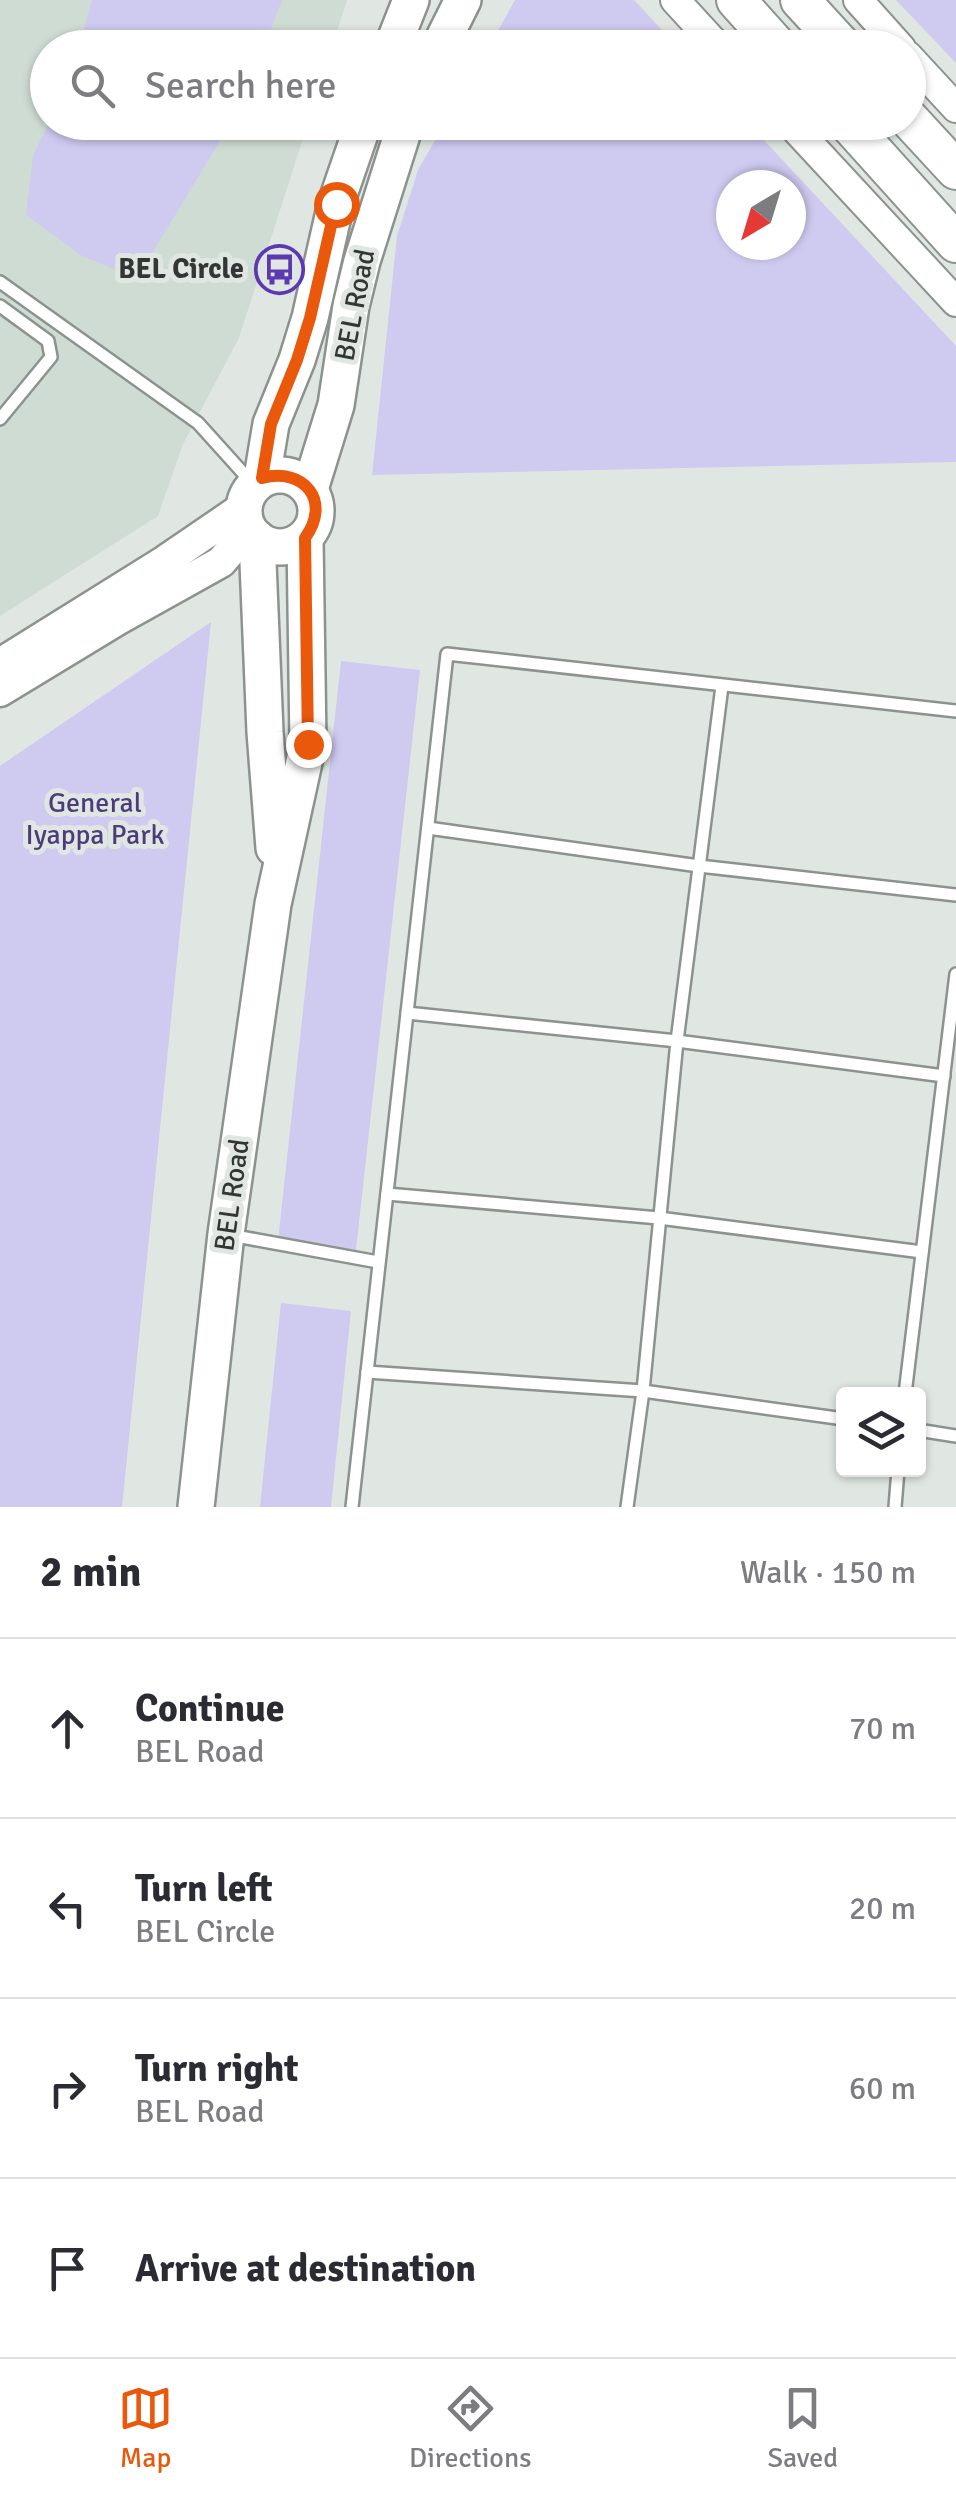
<!DOCTYPE html>
<meta charset="utf-8">
<style>
body{margin:0;font-family:Signika,sans-serif;background:#f7f7f7;color:#2b2b33}
.controls{position:absolute;right:30px;bottom:30px;display:grid;overflow:hidden;border-radius:10px;box-shadow:0 2px 8px #0004}
.controls button{width:90px;height:90px;display:grid;place-items:center;padding:0;border:0;border-bottom:2px solid #e1e1e2;background:#fff;color:#2b2b33;font:50px sans-serif}
.compass{position:absolute;left:716px;top:170px;width:90px;height:90px;border-radius:50%;background:#fff;box-shadow:0 2px 8px #0004;rotate:218deg}
.stop{position:absolute;width:30px;height:30px;margin:-22px;border:8px solid #ea580c;border-radius:50%;background:#fff}
.stop.end{background:#ea580c;border-color:#fff;box-shadow:0 2px 10px #0008}
.list{margin:0;padding:0;list-style:none}
h2{display:flex;justify-content:space-between;align-items:center;height:130px;margin:0;padding:0 40px;font-size:42px}
h2 small{font-size:32px;font-weight:400;color:#7c7c81}
.list li{display:grid;grid-template-columns:65px 1fr auto;gap:30px;align-items:center;box-sizing:border-box;height:180px;padding:0 40px;border-top:2px solid #e1e1e2}
.list b{display:block;font-size:38px;white-space:nowrap}
.list p{margin:0;font-size:32px;white-space:nowrap;color:#7c7c81}
.list em{font-size:32px;font-style:normal;color:#7c7c81}
.icon{flex:none;width:55px;height:55px;fill:none;stroke:currentColor;stroke-width:2;stroke-linecap:round;stroke-linejoin:round}
.map{position:relative;flex:none;width:956px;height:1507px;overflow:hidden}
.search{position:absolute;background:#fff;box-shadow:0 2px 8px #0004;left:30px;right:30px;top:30px;height:110px;display:flex;align-items:center;gap:25px;box-sizing:border-box;padding:0 35px;border-radius:55px;color:#7c7c81;font-size:38px}
.sheet{height:850px;background:#fff}
nav{display:flex;justify-content:space-around;align-items:center;box-sizing:border-box;height:140px;border-top:2px solid #e1e1e2;background:#fff;font-size:28px;color:#7c7c81}
nav a{display:grid;justify-items:center;gap:5px}
nav .on{color:#ea580c}
.map>svg:first-child{display:block}
.built{fill:#cfdcd3}
.green{fill:#cfcaf0;fill-rule:evenodd}
.lines{fill:none;stroke-linecap:round;stroke-linejoin:round}
.service-casing{stroke:#8c938e;stroke-width:16}
.tertiary-casing{stroke:#8c938e;stroke-width:32}
.secondary-casing{stroke:#8c938e;stroke-width:35}
.primary-casing{stroke:#8c938e;stroke-width:40}
.trunk-casing{stroke:#8c938e;stroke-width:42}
.service{stroke:#fff;stroke-width:11}
.tertiary{stroke:#fff;stroke-width:28}
.secondary{stroke:#fff;stroke-width:30}
.primary{stroke:#fff;stroke-width:35}
.trunk{stroke:#fff;stroke-width:38}
.route{stroke:#ea580c;stroke-width:12}
.labels{text-anchor:middle;dominant-baseline:central;stroke-width:10;stroke-linejoin:round;paint-order:stroke}
.poi-label{font-size:28px;font-weight:bold;fill:#333634;stroke:#e0e7e2;text-anchor:end}
.street-label{font-size:28px;fill:#333634;stroke:#e0e7e2}
.park-label{font-size:28px;fill:#4b3d7c;stroke:#e0e7e2}
</style>
<div class="map">
<svg width="956" height="1507" viewBox="0 0 956 1507">
<rect width="100%" height="100%" fill="#e0e7e2"/>
<!-- built -->
<polygon class="built" points="0,0 347,0 332,47 48,48 48,122 308,123 239,338 183,444 158,516 0,616"/>
<!-- green -->
<g class="green">
<polygon points="92,0 282,0 264,47 79,47"/>
<polygon points="515,0 634,0 678,47 489,47"/>
<polygon points="896,0 956,0 956,63"/>
<polygon points="49,123 49,122 231,123 137,278 82,256 26,215 33,155"/>
<path d="M445,123H748L956,346V462L372,475L397,236L418,170ZM731,185H791V245H731Z"/>
<polygon points="211,622 122,1507 0,1507 0,766"/>
<polygon points="341,661 420,670 356,1250 278,1241"/>
<polygon points="281,1303 351,1311 331,1507 260,1507"/>
</g>
<g class="lines">
<defs>
<g id="service">
<polyline points="0,282 198,423 253,484"/>
<polyline points="0,306 48,341 51,357 0,419"/>
<polyline points="428,828 699,866 956,895"/>
<polyline points="407,1013 677,1041 944,1076"/>
<polyline points="387,1194 659,1218 922,1252"/>
<polyline points="230,1235 378,1262"/>
<polyline points="367,1372 643,1391 844,1419"/>
<polyline points="905,1394 956,974"/>
<polyline points="918,1430 956,1436"/>
<polyline points="352,1507 447,654 956,711"/>
<polyline points="627,1507 643,1391 677,1041 722,686"/>
<polyline points="895,1507 898,1470"/>
</g>
<g id="tertiary">
<polyline points="675,0 719,48"/>
<polyline points="858,0 901,48"/>
<polyline points="908,56 956,108"/>
<polyline points="789,122 956,302"/>
</g>
<g id="secondary">
<polyline points="0,664 165,561 244,507"/>
<polyline points="0,691 117,620 221,562 249,529"/>
</g>
<g id="primary">
<polyline points="392,48 411,0"/>
<polyline points="439,48 463,0"/>
<circle cx="280" cy="511" r="36"/>
<polyline points="262,478 271,424 297,360 310,318 336,203 364,122"/>
<polyline points="310,489 336,405 351,306 362,261 406,122"/>
<polyline points="257,538 265,732 274,848"/>
<polyline points="196,1507 226,1234 273,904 308,744 305,538"/>
</g>
<g id="trunk">
<polyline points="736,0 779,48"/>
<polyline points="800,0 844,48"/>
<polyline points="908,118 956,170"/>
<polyline points="847,122 956,243"/>
</g>
</defs>
<!-- service casing -->
<use href="#service" class="service-casing"/>
<!-- tertiary casing -->
<use href="#tertiary" class="tertiary-casing"/>
<!-- secondary casing -->
<use href="#secondary" class="secondary-casing"/>
<!-- primary casing -->
<use href="#primary" class="primary-casing"/>
<!-- trunk casing -->
<use href="#trunk" class="trunk-casing"/>
<!-- service -->
<use href="#service" class="service"/>
<!-- tertiary -->
<use href="#tertiary" class="tertiary"/>
<!-- secondary -->
<use href="#secondary" class="secondary"/>
<!-- primary -->
<use href="#primary" class="primary"/>
<!-- trunk -->
<use href="#trunk" class="trunk"/>
</g>
<g class="lines">
<!-- route -->
<path class="route" d="M308,744L305,538C332,501 304,467 262,478L271,424L297,360L310,318L336,204"/>
</g>
<!-- icons -->
<defs>
<symbol id="bus-ring" viewBox="-11 -11 22 22"><circle r="9.5" fill="#e0e7e2" stroke="#5c39b1" stroke-width="1.5"/><path d="M-5-6H5V4H4V6H2V4H-2V6H-4V4H-5ZM-3.5-4V0h7V-4ZM-3.5 1.2v1.5H-2V1.2ZM2 1.2v1.5H3.5V1.2Z" fill="#5c39b1"/></symbol>
</defs>
<g fill-rule="evenodd">
<use href="#bus-ring" x="252" y="242" width="55" height="55"/>
</g>
<g class="labels">
<!-- poi labels -->
<g class="poi-label">
<text x="244" y="269">BEL Circle</text>
</g>
<!-- street labels -->
<g class="street-label">
<text transform="translate(355 305) rotate(-79)">BEL Road</text>
<text transform="translate(232 1195) rotate(-82)">BEL Road</text>
</g>
<!-- park labels -->
<g class="park-label">
<text x="95" y="803">General<tspan x="95" dy="32">Iyappa Park</tspan></text>
</g>
</g>
</svg>
<div class="controls">
<button><svg class="icon" aria-label="layers" viewBox="0 0 24 24"><path d="M12 4l9 5-9 5-9-5zM3 14l9 5 9-5"/></svg></button>
</div>
<svg class="compass" viewBox="-18 -18 36 36"><path d="M0-13l5 13h-10z" fill="#e53935"/><path d="M0 13l5-13h-10z" fill="#7c7c81"/></svg>
<div class="stop" style="left:336px;top:204px"></div>
<div class="stop end" style="left:308px;top:744px"></div>
<div class="search"><svg class="icon" aria-label="search" viewBox="0 0 24 24"><circle cx="10" cy="10" r="6"/><path d="M15 15l6 6"/></svg>Search here</div>
</div>
<section class="sheet">
<h2>2 min<small>Walk · 150 m</small></h2>
<ul class="list">
<li><svg class="icon" aria-label="ahead" viewBox="0 0 24 24"><path d="M12 20V5M6 11l6-6 6 6"/></svg><div><b>Continue</b><p>BEL Road</p></div><em>70 m</em></li>
<li><svg class="icon" aria-label="left" viewBox="0 0 24 24"><path d="M17 20v-9H6M10 6l-5 5 5 5"/></svg><div><b>Turn left</b><p>BEL Circle</p></div><em>20 m</em></li>
<li><svg class="icon" aria-label="right" viewBox="0 0 24 24"><path d="M7 20v-9h11M14 6l5 5-5 5"/></svg><div><b>Turn right</b><p>BEL Road</p></div><em>60 m</em></li>
<li><svg class="icon" aria-label="arrive" viewBox="0 0 24 24"><path d="M6 21V4h12l-3 4 3 4H6"/></svg><div><b>Arrive at destination</b></div></li>
</ul>
</section>
<nav>
<a class="on"><svg class="icon" aria-label="map" viewBox="0 0 24 24"><path d="M3 6l6-2 6 2 6-2v14l-6 2-6-2-6 2zM9 4v14M15 6v14"/></svg>Map</a>
<a><svg class="icon" aria-label="directions" viewBox="0 0 24 24"><path d="M12 3l9 9-9 9-9-9zM9 14v-3h6M13 9l2 2-2 2"/></svg>Directions</a>
<a><svg class="icon" aria-label="saved" viewBox="0 0 24 24"><path d="M7 4h10v16l-5-4-5 4z"/></svg>Saved</a>
</nav>
